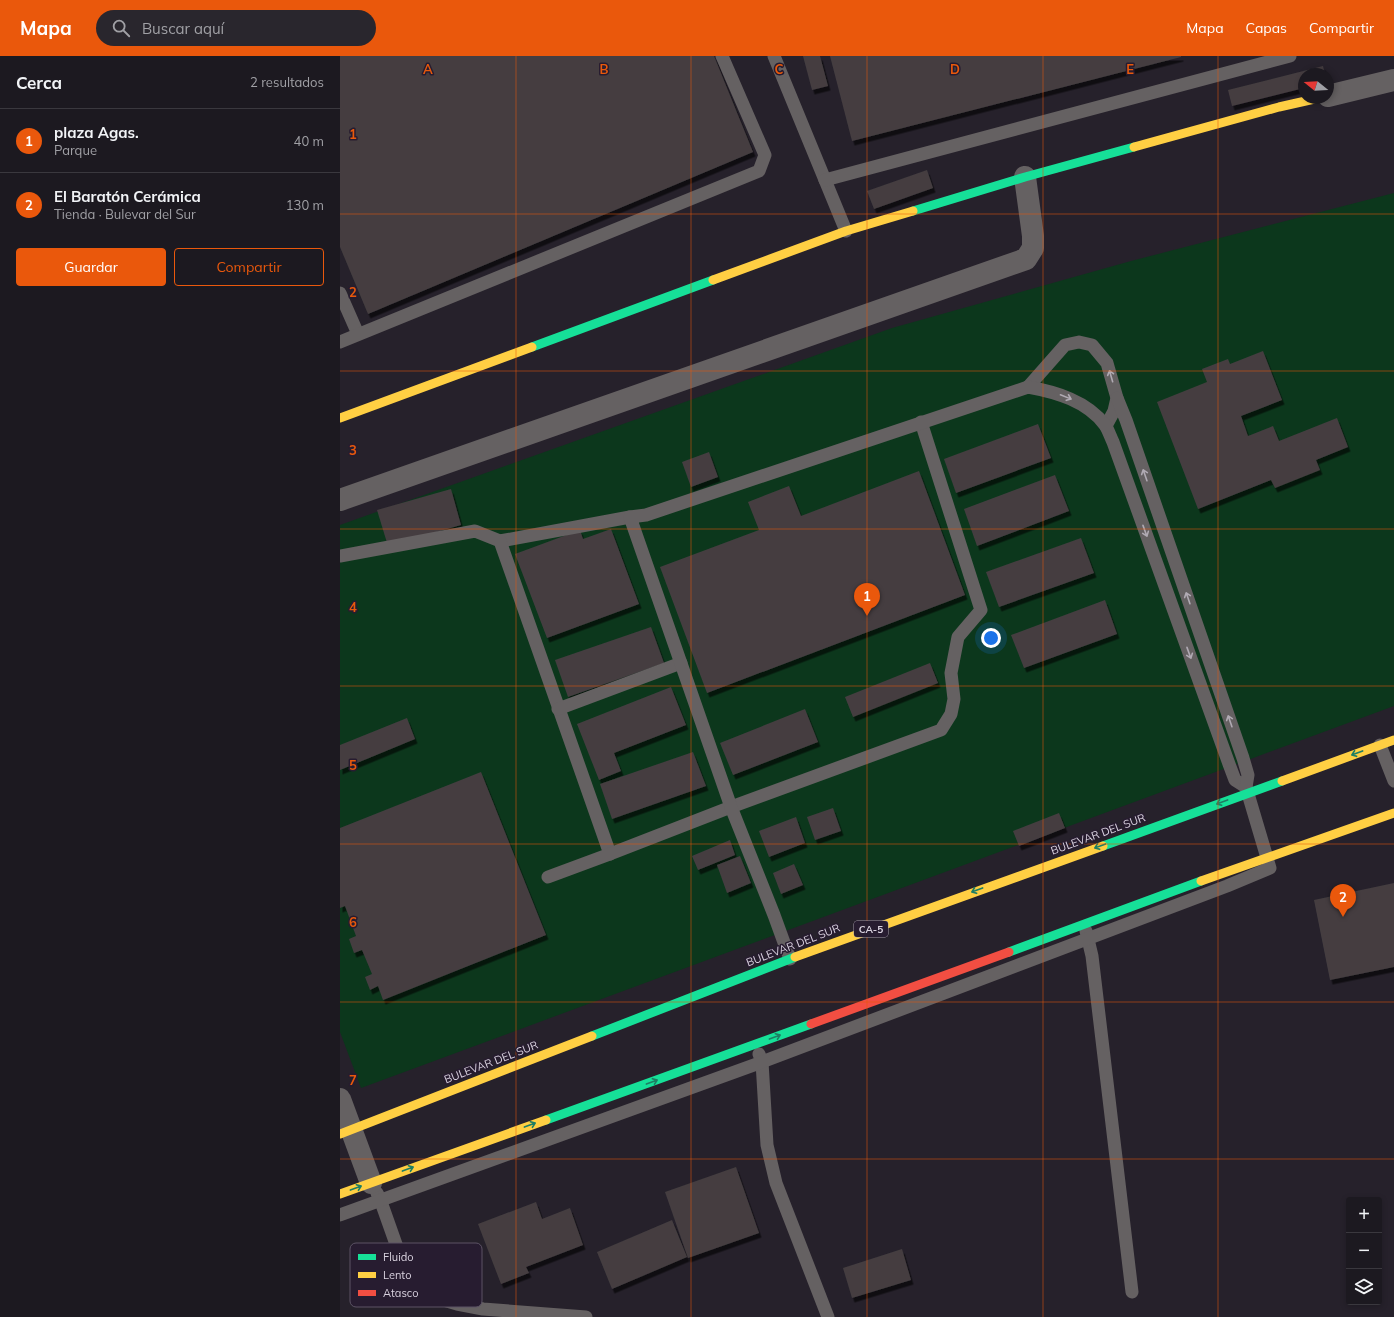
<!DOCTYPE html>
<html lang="es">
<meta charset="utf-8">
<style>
body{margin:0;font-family:Mulish,sans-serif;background:#29262d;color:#f1f3f6}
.controls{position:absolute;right:12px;bottom:12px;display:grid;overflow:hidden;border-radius:4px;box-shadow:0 2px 6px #0003}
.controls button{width:36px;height:36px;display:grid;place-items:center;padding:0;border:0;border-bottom:1px solid #3a383e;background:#1c1920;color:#f1f3f6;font:20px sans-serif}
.compass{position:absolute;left:958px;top:12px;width:36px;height:36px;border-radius:50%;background:#1c1920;box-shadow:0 2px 6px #0003;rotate:288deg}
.you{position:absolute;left:651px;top:582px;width:14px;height:14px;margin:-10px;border:3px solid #fff;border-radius:50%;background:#1a73e8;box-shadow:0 0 0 6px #1a73e833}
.badge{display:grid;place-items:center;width:26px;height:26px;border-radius:50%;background:#ea580c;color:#fff;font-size:13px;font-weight:700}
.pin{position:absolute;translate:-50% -33px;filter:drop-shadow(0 1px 2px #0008)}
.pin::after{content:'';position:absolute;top:21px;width:14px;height:12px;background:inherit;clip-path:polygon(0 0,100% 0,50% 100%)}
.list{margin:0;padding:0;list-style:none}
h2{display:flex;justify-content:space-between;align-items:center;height:52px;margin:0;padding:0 16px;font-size:17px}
h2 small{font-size:13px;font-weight:400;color:#a0a0a5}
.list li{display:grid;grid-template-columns:26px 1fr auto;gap:12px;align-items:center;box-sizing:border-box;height:64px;padding:0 16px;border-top:1px solid #3a383e}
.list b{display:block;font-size:15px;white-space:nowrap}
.list p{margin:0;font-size:13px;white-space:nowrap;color:#a0a0a5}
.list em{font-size:13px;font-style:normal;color:#a0a0a5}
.actions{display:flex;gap:8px;padding:12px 16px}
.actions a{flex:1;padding:9px 0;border:1px solid #ea580c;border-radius:4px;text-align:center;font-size:14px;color:#ea580c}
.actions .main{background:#ea580c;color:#fff}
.icon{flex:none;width:22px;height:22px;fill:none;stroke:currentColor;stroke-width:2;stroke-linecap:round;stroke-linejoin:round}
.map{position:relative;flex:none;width:1054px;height:1261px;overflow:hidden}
header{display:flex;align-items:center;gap:24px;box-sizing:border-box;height:56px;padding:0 20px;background:#ea580c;color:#fff}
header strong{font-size:19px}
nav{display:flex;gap:22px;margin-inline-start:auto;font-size:14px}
.search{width:280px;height:36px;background:#29262d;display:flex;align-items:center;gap:10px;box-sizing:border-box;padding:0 14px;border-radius:22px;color:#a0a0a5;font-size:15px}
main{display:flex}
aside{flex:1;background:#1c1920}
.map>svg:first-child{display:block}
.green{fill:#0c371c}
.building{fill:#443e40;filter:url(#shadow)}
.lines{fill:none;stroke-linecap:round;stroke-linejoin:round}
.lane{stroke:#656162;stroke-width:13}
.street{stroke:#656162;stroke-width:22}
.fast{stroke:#16e098;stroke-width:9}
.slow{stroke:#ffcf43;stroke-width:9}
.jam{stroke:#f24e42;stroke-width:9}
.oneway{stroke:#b0aab3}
.oneway2{stroke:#1e7e64}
.grid{fill:none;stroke:#e8590c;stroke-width:1;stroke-opacity:0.55}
.labels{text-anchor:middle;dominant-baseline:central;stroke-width:3;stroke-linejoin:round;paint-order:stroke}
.shield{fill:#271c30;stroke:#a49baa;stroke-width:1}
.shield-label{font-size:10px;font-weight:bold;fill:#d9d2df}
.street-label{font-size:11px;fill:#d9d2df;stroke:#271c30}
.key{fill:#271c30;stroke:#5c5365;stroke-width:1}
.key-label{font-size:11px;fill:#d9d2df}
.grid-label{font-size:13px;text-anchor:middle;font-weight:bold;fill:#e8590c;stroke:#271c30;stroke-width:3;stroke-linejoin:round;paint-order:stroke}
</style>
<header>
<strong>Mapa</strong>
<div class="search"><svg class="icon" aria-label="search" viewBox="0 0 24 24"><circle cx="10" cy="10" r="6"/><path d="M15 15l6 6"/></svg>Buscar aquí</div>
<nav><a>Mapa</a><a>Capas</a><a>Compartir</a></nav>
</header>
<main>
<aside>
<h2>Cerca<small>2 resultados</small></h2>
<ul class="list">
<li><span class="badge">1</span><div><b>plaza Agas.</b><p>Parque</p></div><em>40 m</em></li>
<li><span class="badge">2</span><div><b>El Baratón Cerámica</b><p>Tienda · Bulevar del Sur</p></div><em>130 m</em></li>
</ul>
<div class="actions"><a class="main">Guardar</a><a>Compartir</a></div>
</aside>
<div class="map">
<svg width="1054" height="1261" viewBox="0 0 1054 1261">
<defs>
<filter id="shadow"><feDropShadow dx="2.5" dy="4.5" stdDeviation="0" flood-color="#0009"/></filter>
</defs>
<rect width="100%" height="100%" fill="#26212b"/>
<!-- green -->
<polygon class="green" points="1054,137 1054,650 21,1032 0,976 0,469 552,272 791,205"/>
<!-- building -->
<g class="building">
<polygon points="0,0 374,0 413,96 28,258 0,191"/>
<polygon points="463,0 480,0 488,30 472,34"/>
<polygon points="490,0 841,0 841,1 512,85"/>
<polygon points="983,10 985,18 964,18 964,32 892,50 888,34"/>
<polygon points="587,114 593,132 534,153 527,135"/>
<polygon points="923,295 942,344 901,360 908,380 933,370 939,385 997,362 1008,391 976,404 980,414 935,432 931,424 858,453 817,346 867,326 862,313 888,303 890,308"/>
<polygon points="698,368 711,402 616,437 604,403"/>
<polygon points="369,396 378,421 351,431 342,406"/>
<polygon points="579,415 625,539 367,637 320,511 419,474 408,446 449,430 461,460"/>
<polygon points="715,419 729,455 637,490 624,453"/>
<polygon points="111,433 121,469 48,490 37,454"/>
<polygon points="271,473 299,548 207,582 175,498 240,474 243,483"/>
<polygon points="741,482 754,517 659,551 646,516"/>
<polygon points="765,544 777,578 684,612 671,579"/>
<polygon points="311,571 324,607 228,641 215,604"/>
<polygon points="590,607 598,627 513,661 505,641"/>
<polygon points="331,631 346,669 274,697 281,715 259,724 237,668"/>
<polygon points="465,653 478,686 393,719 380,687"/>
<polygon points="67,662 75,683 0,714 0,689"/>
<polygon points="353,696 366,730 272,763 260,728"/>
<polygon points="141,716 206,879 43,944 38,930 30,934 25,921 32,918 22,894 14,897 9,883 16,880 5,850 0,852 0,772"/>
<polygon points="493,752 501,775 475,784 467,761"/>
<polygon points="719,757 725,772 679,790 673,775"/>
<polygon points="456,761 465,787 429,801 419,775"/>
<polygon points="390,784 395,799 358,814 352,800"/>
<polygon points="400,800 411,827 387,837 377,809"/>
<polygon points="454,808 463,829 441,838 433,817"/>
<polygon points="1054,827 1054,911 990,924 974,844"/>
<polygon points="396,1111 419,1177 348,1202 325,1136"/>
<polygon points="196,1146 202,1163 230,1152 243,1189 186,1211 189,1217 161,1228 138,1168"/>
<polygon points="332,1164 347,1201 272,1233 257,1196"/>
<polygon points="562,1193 571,1224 512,1242 503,1212"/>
</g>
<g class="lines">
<!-- lane -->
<g class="lane">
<polyline points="434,0 506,175"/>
<polyline points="485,124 950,0"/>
<polyline points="0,237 18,278"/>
<polyline points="0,286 419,115 425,99 382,0"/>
<polyline points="688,331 725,289 739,286 752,289 767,307 777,342 774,355 766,370"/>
<polyline points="160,485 290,461"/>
<polyline points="0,500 135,475 160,485 270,798"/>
<polyline points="218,653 341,607"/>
<polyline points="1040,689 1054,725"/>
<polyline points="208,821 270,798 391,751 601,674 611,658 614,643 611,617 618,581 641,554 581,366"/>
<polyline points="746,875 752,900 792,1236"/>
<path d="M450,903L434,859L391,751L290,461L306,459L688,331C716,336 747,345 765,369C768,373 770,380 773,386L889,708L895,724L906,731"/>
<polyline points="419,998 422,1006 427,1089 436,1127 488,1261"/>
<polyline points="37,1137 40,1143 68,1222 90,1240 117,1248 143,1253 246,1261"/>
<polyline points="0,1159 422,1006 887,830 930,812 906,731 908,719 903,702 786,364 777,342"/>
</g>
<!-- street -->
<g class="street">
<polyline points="988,40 1054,24"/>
<polyline points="0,444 686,203 693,192 693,180 685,121"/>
<polyline points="0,1043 31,1127"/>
</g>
<!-- fast -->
<g class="fast">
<polyline points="573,155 685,121 794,91"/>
<polyline points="192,291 373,224"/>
<polyline points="763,790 942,725"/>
<polyline points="669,896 861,825"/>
<polyline points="252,980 455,901"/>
<polyline points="206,1064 471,968"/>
</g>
<!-- slow -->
<g class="slow">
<polyline points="794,91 939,51 979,42"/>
<polyline points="373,224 506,175 573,155"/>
<polyline points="0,362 192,291"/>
<polyline points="942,725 1054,684"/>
<polyline points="861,825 1054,757"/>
<polyline points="455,901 763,790"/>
<polyline points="0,1078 252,980"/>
<polyline points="0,1138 206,1064"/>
</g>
<!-- jam -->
<polyline class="jam" points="471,968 669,896"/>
</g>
<!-- one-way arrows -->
<defs><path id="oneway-shaft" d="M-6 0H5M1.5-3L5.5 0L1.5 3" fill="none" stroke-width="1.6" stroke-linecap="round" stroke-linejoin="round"/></defs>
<g class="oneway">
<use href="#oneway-shaft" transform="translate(771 320) rotate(-106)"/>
<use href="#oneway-shaft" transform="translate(726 341) rotate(22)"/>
<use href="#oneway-shaft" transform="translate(805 419) rotate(-109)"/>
<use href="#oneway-shaft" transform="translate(805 475) rotate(70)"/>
<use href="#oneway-shaft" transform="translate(848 542) rotate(-109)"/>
<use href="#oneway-shaft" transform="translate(849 597) rotate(70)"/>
<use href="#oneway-shaft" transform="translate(890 665) rotate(-109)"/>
</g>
<g class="oneway2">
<use href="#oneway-shaft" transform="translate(1017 697) rotate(160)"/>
<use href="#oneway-shaft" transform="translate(882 746) rotate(160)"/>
<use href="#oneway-shaft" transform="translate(760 790) rotate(160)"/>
<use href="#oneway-shaft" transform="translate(637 834) rotate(160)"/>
<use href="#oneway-shaft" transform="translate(435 981) rotate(-20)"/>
<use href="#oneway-shaft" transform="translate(312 1026) rotate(-20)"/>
<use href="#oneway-shaft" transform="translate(190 1069) rotate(-20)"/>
<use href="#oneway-shaft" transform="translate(68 1113) rotate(-20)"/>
<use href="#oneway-shaft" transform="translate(16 1132) rotate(-20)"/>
</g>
<!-- grid -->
<path class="grid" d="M176,0V1261M351,0V1261M527,0V1261M703,0V1261M878,0V1261M0,158H1054M0,315H1054M0,473H1054M0,630H1054M0,788H1054M0,946H1054M0,1103H1054"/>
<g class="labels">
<!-- shield labels -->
<rect class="shield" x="514" y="865" width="34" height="16" rx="3"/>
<g class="shield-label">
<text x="531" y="873">CA-5</text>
</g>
<!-- street labels -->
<g class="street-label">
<text transform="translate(758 778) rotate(-20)">BULEVAR DEL SUR</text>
<text transform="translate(453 889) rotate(-21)">BULEVAR DEL SUR</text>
<text transform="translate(151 1006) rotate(-21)">BULEVAR DEL SUR</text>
</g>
</g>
<!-- legend -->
<rect x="10" y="1187" width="132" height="64" rx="6" class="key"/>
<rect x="18" y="1198" width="18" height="6" fill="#16e098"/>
<rect x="18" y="1216" width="18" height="6" fill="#ffcf43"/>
<rect x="18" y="1234" width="18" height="6" fill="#f24e42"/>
<g class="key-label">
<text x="43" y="1205">Fluido</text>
<text x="43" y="1223">Lento</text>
<text x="43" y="1241">Atasco</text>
</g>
<g class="grid-label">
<text x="88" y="18">A</text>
<text x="264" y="18">B</text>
<text x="439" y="18">C</text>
<text x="615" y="18">D</text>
<text x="790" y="18">E</text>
<text x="13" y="83">1</text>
<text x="13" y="241">2</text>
<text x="13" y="399">3</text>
<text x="13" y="556">4</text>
<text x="13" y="714">5</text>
<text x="13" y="871">6</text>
<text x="13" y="1029">7</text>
</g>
</svg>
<div class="controls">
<button>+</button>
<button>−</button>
<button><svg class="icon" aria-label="layers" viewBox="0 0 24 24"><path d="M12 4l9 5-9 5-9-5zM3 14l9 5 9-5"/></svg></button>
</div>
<svg class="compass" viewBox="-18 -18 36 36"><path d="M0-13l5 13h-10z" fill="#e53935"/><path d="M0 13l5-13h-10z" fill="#a0a0a5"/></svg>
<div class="you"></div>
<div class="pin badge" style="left:527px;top:560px">1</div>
<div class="pin badge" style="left:1003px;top:861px">2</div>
</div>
</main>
